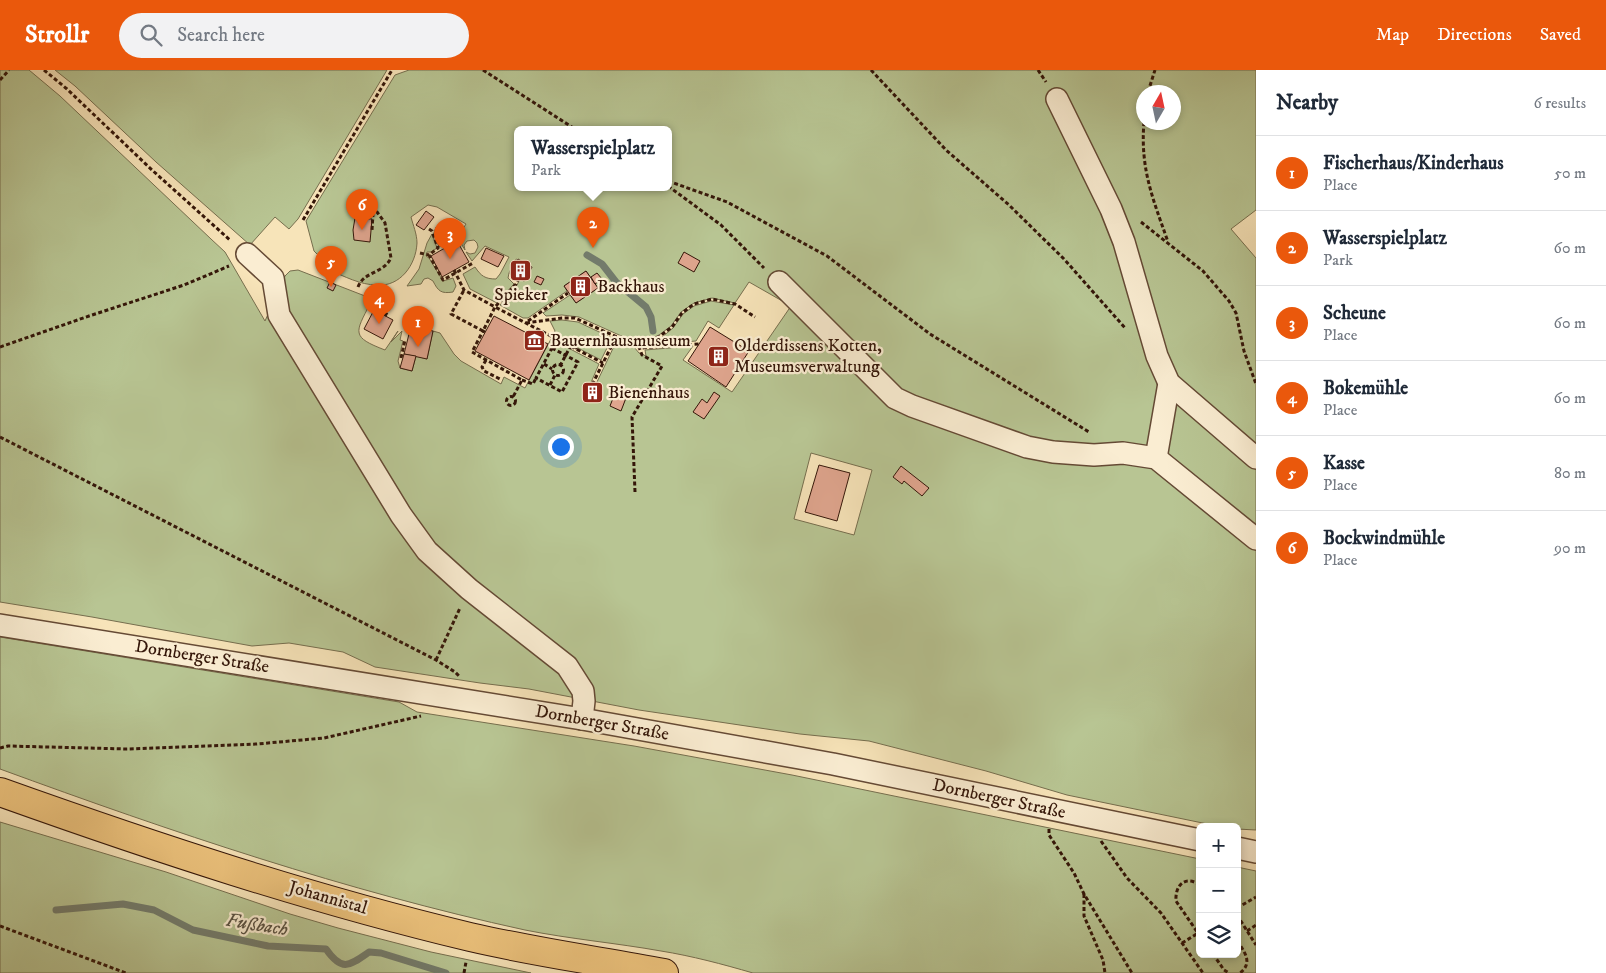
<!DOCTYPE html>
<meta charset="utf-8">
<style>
body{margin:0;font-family:"IM FELL DW Pica",serif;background:#f2f2f3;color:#1f2937}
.controls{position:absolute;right:15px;bottom:15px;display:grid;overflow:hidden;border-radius:8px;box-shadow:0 2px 8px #0003}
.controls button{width:45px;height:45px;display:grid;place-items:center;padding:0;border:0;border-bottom:1px solid #e0e1e3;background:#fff;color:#1f2937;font:25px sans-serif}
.compass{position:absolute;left:1136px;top:15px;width:45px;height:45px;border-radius:50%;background:#fff;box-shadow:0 2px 8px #0003;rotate:9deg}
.you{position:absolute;left:560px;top:376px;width:18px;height:18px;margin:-12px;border:4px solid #fff;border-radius:50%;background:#1a73e8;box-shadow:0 0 0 8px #1a73e833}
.badge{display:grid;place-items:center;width:32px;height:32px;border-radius:50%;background:#ea580c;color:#fff;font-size:16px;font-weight:700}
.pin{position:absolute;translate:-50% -41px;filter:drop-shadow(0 1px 2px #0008)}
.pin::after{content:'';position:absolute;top:26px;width:18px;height:15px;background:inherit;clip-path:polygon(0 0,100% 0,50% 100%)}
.popup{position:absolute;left:514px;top:56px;width:158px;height:65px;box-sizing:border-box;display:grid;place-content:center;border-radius:8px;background:#fff;filter:drop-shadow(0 1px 4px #0005);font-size:16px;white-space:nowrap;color:#747a83}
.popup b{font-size:19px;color:#1f2937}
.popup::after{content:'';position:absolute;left:50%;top:100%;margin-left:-10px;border:10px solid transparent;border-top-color:#fff}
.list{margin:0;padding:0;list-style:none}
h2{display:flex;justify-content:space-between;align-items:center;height:65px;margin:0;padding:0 20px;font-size:21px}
h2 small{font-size:16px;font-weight:400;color:#747a83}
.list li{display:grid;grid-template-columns:32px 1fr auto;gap:15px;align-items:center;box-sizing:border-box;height:75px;padding:0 20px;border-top:1px solid #e0e1e3}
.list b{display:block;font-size:19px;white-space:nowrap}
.list p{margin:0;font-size:16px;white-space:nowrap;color:#747a83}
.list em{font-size:16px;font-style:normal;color:#747a83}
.icon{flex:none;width:28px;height:28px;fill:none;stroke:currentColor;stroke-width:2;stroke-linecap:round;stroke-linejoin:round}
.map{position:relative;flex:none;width:1256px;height:903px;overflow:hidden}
header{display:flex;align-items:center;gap:30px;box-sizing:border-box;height:70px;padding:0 25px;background:#ea580c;color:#fff}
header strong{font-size:24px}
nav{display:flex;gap:28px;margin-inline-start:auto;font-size:18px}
.search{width:350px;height:45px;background:#f2f2f3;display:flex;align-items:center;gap:12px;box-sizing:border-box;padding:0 18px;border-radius:28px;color:#747a83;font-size:19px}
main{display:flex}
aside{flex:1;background:#fff}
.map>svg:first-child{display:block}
.green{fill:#b8c593;stroke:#766e4e;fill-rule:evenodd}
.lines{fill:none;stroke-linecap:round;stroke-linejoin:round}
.stream{stroke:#737b6b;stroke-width:7}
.building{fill:#dfa58e;stroke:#341609}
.minor-casing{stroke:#654a35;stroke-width:24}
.major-casing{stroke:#341609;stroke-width:30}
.path{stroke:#341609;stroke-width:3;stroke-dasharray:4 2.5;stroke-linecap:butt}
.minor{stroke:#faedd2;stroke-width:21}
.major{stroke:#ecc27c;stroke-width:28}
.labels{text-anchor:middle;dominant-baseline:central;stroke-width:4.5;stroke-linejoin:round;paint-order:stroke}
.poi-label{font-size:18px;fill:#341609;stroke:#faedd2;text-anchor:start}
.street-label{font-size:18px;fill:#341609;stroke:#faedd2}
.water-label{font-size:19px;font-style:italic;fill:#595142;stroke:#faedd2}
</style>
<header>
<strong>Strollr</strong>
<div class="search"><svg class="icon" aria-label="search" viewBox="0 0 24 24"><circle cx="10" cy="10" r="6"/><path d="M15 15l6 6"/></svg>Search here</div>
<nav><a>Map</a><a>Directions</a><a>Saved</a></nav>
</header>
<main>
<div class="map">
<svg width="1256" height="903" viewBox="0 0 1256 903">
<rect width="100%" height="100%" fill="#f7e4b9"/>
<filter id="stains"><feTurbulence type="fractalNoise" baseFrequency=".004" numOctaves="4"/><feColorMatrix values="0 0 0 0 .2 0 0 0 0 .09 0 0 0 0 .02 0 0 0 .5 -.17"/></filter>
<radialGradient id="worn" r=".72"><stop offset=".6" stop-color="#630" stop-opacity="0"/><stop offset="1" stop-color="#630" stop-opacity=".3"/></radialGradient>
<!-- green -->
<g class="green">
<path d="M0,0H29L60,26L211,169L225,182L265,251L285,206L290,201L298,200L365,226L370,234C355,263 351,267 385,280L398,261L391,272L402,261L400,270L403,271L398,291L400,298L412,301L416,286L427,289L433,261L440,263L454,284L461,291L501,314L504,307L525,318L551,269L599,294L586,324L595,329L600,316L596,314L617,270L634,277L639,283L646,286L645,280L693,276L683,290L732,322L791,236L749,212L735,233L712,228L694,233L681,242L671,256L659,265L641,274L637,273L579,247L562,245L546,246L543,243L570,225L576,233L598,218L586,201L564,216L567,221L528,248H523L500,235L517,215L520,209L525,211L532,197L516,189L509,203L508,208L514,214L497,233L470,219L463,204L475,197C481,206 485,209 496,209L500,204L509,187L485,176L472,191L466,182L470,184L475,183L478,177L477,173L474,170L467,171L464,175L465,180L457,167L439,177L434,163L436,157L446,164L449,159L459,165L466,154L437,137L428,135L411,147C413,155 417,164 417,173C416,195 400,217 377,215C360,215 344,206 329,200L330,197L314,181L306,151L395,5L409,0H1256V140L1231,159L1256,188V760L1237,759V757H1222L1067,725L986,701L869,671L800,664L639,640L529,619L480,613L375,597L343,582L289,573L252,576L92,547L0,532ZM1144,22H1174V52H1144ZM518,59H668V117H518ZM811,383L872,400L854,465L794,449Z"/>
<polygon points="55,0 387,0 298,149 289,159 275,147 250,175 156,92 75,16"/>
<path d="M432,164L437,178L431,182H427L426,186L429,188L443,211L453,208L456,216L453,222C441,224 438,221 433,211L428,208L424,209L421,214L407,216L419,199L427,173Z"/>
<polygon points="711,231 734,235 719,258 708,251 696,271 645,275 661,268 673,258 683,244 694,236"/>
<polygon points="562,250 578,252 612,268 601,290 553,265 555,261 550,251"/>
<path d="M0,567L399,632L417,642L634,676L792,705L1200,789V884H1237V797L1256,801V903H753C722,894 692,886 661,881C616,873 570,869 525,860C346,821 172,762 0,699Z"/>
<polygon points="0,752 166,802 290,844 338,858 431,882 531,903 0,903"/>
</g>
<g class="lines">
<!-- stream -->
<g class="stream">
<polyline points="587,185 602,194 616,212 646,237 651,247 653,261"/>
<path d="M56,840L123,834L154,840L193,860L268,876L326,879C342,902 349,896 369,882L381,883L446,903"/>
</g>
</g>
<!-- building -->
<g class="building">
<polygon points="426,141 434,147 424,160 416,155"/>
<polygon points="355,148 372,149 370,172 354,170 353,160"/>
<polygon points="457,171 469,192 442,207 431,186"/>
<polygon points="486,178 504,186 498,197 481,189"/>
<polygon points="684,182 700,191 694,202 678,193"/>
<polygon points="518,189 532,197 524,211 510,204"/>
<polygon points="586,201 598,218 576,233 564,216"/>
<polygon points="597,203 602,209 595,214 591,207"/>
<polygon points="537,206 544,209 541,215 534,212"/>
<polygon points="330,212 336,215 333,221 327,218"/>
<polygon points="374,240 393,250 383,269 364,259"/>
<polygon points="494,246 548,274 529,310 475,281"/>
<polygon points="411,256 433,261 427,289 404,284"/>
<polygon points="710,257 749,281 726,317 688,291"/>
<polygon points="404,284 416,286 412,301 400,298"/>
<polygon points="589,317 599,322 595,329 586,324"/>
<polygon points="714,322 720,326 704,349 693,342 702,329 707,333"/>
<polygon points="615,323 626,328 621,341 610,336"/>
<polygon points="819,395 850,403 837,451 805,442"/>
<polygon points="901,396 929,418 922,426 904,411 902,414 893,407"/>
</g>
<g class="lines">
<defs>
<g id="minor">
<polyline points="1057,29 1111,139 1124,172 1157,286 1169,313 1256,388"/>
<polyline points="247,184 273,208 279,245 401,445 427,481 469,519 567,596 583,621 584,631 582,649"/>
<polyline points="779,212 895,328 912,336 1027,377 1053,382 1094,385 1123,383 1156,388 1256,469"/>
<polyline points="1156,388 1169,313"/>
<polyline points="0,555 582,649 833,694 1200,770"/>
<polyline points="1237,778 1256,782"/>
</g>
<path id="major" d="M0,722C154,777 311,829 470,867C534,882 600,891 664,903"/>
</defs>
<!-- minor casing -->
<use href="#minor" class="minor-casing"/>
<!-- major casing -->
<use href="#major" class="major-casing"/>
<!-- path -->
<g class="path">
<polyline points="44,0 67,19 152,100 231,171"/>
<polyline points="483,0 575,59"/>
<polyline points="871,0 946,80 1009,135 1064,189 1126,259"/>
<polyline points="1038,0 1046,12"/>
<polyline points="0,10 9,0"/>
<polyline points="1148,22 1155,0"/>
<path d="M1144,52C1140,99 1153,129 1168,172"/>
<polyline points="668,111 727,132 827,186 930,264 1089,362"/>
<polyline points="668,116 721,155 764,198"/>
<polyline points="303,150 392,0"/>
<polyline points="1141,152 1203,201 1229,231 1236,243 1244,281 1256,314"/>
<polyline points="429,159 432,161 438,178 429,185 443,210 473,193"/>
<polyline points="420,183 429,185"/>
<polyline points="454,200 464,220 495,237 483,261 451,244 464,220"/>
<polyline points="519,208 516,214 495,237 603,293"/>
<path d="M358,217C364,201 383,204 391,188L385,153L377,142L373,144L372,160H371"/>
<polyline points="385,246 393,231"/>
<polyline points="528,251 568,223"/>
<polyline points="526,253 562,248 575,248 641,278 699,274"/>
<polyline points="415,257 419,241"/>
<polyline points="485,262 483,261 472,282 522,310 513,327"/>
<polyline points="0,277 89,246 184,215 229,196"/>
<polyline points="639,277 660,266 672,257 682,243 694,234 712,229 735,234 755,247"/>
<polygon points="552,278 578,292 562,322 536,308"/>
<polyline points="575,279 580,269"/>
<polyline points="401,288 405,270"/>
<polyline points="486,290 482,297 484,301 500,309"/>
<polyline points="544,294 552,299"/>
<circle cx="558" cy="300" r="5.5"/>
<polyline points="560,296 570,277"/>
<polyline points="522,310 533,314 536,308"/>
<polyline points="550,315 555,305"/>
<polyline points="597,318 592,315 616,267"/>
<circle cx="511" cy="331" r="4.5"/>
<polyline points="0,367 436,590 455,602 460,607"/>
<polyline points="635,422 632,347 662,296 642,285 639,277"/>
<polyline points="436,590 460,538"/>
<polyline points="0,678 8,676 127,679 257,674 324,668 421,646"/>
<polyline points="1049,759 1049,765 1074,803 1084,824 1132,903"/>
<polyline points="1101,771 1127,808 1161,843 1203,903"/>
<path d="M1200,815C1185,805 1175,815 1176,831L1200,866"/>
<polyline points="1084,824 1084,846 1103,890 1105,903"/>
<polyline points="1237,838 1256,827"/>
<polyline points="1237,845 1256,875"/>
<polyline points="0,856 126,903"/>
<polyline points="1247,861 1256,855"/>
<path d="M1237,871C1245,882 1253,893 1240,903"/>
<polyline points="1182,873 1200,862"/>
<polyline points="1213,884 1224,900 1229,903"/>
<polyline points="464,903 466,892"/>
</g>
<!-- minor -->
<use href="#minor" class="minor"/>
<!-- major -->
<use href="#major" class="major"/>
</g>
<!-- icons -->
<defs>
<symbol id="building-square" viewBox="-11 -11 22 22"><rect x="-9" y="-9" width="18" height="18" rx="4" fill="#8f2418" stroke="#faedd2"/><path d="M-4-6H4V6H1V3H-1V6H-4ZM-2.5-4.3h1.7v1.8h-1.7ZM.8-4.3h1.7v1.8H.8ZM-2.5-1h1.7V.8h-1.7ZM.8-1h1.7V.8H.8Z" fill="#fff"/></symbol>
<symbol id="museum-square" viewBox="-11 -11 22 22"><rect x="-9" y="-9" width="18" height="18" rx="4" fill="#8f2418" stroke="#faedd2"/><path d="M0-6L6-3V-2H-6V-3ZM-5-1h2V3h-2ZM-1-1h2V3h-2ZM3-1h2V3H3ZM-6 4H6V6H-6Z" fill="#fff"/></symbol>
</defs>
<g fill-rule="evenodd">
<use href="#building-square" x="508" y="188" width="25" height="25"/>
<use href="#building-square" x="568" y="204" width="25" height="25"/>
<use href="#museum-square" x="522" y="258" width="25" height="25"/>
<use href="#building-square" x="706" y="274" width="25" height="25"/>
<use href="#building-square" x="580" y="310" width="25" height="25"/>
</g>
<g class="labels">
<!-- poi labels -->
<g class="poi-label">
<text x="597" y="217">Backhaus</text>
<text x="521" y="225" text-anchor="middle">Spieker</text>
<text x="550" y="271">Bauernhausmuseum</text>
<text x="734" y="276">Olderdissens Kotten,<tspan x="734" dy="21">Museumsverwaltung</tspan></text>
<text x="608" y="323">Bienenhaus</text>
</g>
<!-- street labels -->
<g class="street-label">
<text transform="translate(202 587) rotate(9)">Dornberger Straße</text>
<text transform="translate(602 653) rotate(10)">Dornberger Straße</text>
<text transform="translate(999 729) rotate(12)">Dornberger Straße</text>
<text transform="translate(328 828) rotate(16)">Johannistal</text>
</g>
<!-- water labels -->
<g class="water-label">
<text transform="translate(257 855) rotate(9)">Fußbach</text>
</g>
</g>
<rect width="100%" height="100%" filter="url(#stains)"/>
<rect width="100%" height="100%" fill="url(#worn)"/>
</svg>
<div class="controls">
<button>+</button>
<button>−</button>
<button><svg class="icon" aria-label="layers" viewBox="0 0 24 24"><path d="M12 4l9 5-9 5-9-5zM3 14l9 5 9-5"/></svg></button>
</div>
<svg class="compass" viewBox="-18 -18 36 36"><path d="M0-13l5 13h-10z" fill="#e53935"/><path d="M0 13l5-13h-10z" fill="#747a83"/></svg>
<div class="you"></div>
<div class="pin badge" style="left:418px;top:277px">1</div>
<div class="pin badge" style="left:593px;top:178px">2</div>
<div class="popup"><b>Wasserspielplatz</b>Park</div>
<div class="pin badge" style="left:450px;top:189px">3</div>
<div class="pin badge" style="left:379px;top:254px">4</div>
<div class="pin badge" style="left:331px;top:217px">5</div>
<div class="pin badge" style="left:362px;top:160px">6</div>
</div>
<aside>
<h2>Nearby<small>6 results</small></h2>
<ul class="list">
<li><span class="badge">1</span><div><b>Fischerhaus/Kinderhaus</b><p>Place</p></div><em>50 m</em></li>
<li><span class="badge">2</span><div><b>Wasserspielplatz</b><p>Park</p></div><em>60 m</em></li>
<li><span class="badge">3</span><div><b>Scheune</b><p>Place</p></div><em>60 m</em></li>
<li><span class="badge">4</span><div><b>Bokemühle</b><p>Place</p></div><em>60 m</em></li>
<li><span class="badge">5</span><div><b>Kasse</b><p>Place</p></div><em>80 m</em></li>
<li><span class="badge">6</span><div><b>Bockwindmühle</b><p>Place</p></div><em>90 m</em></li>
</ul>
</aside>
</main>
